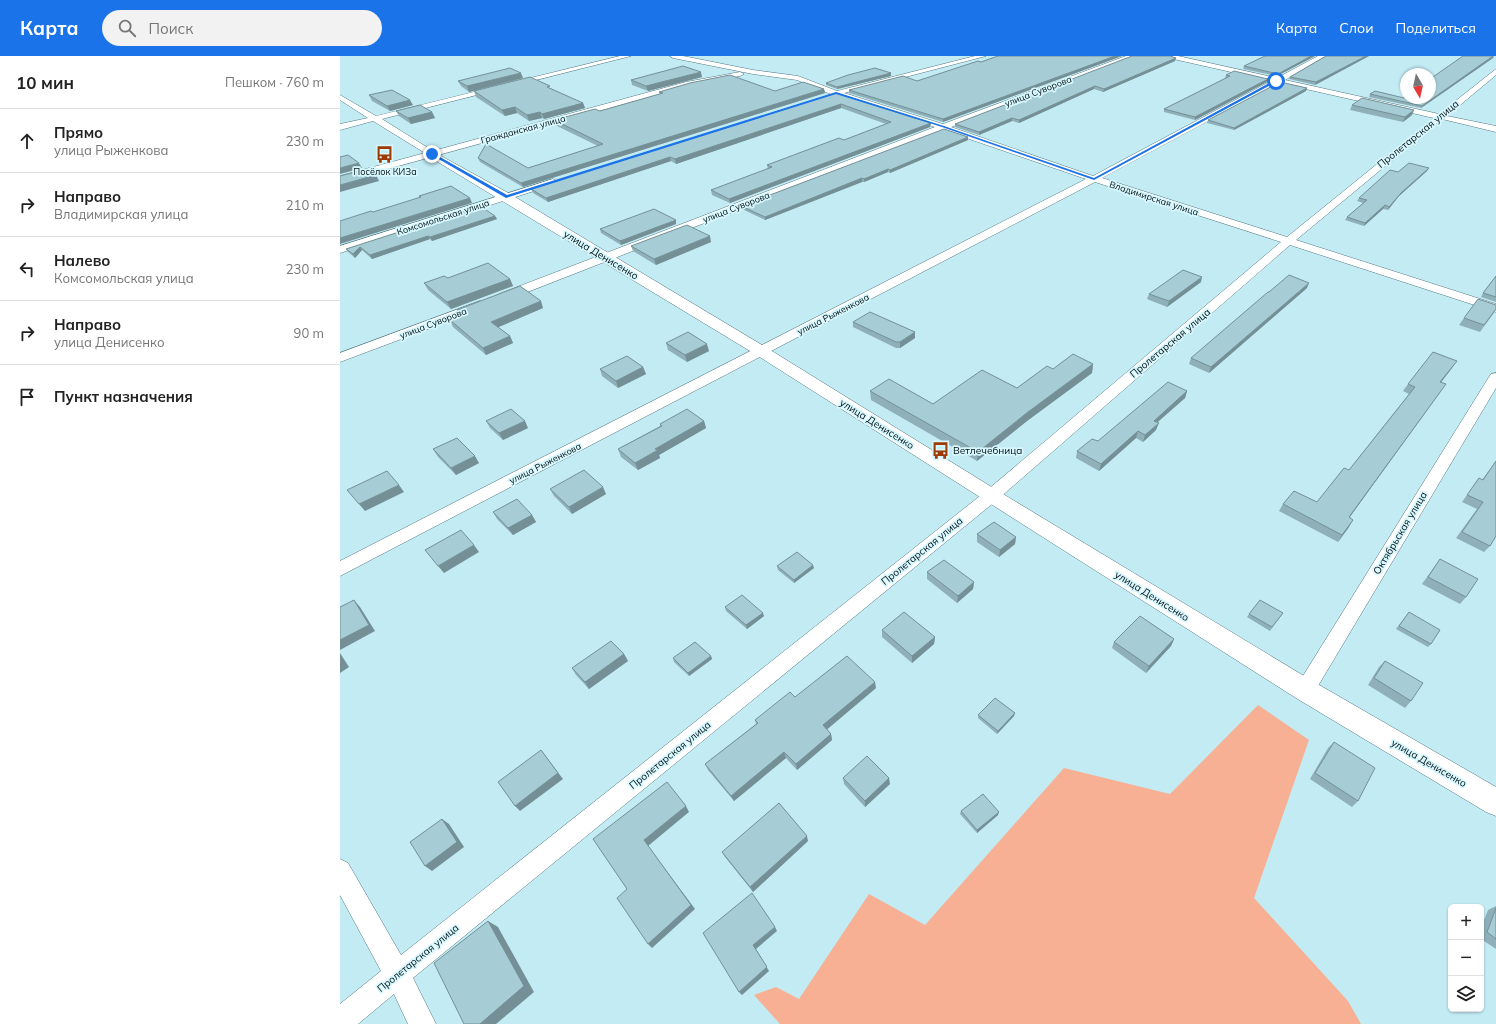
<!DOCTYPE html>
<html lang="ru">
<meta charset="utf-8">
<style>
body{margin:0;font-family:Mulish,sans-serif;background:#f2f2f2;color:#222}
.controls{position:absolute;right:12px;bottom:12px;display:grid;overflow:hidden;border-radius:6px;box-shadow:0 1px 3px #0004}
.controls button{width:36px;height:36px;display:grid;place-items:center;padding:0;border:0;border-bottom:1px solid #e0e0e0;background:#fff;color:#222;font:20px sans-serif}
.compass{position:absolute;left:1060px;top:12px;width:36px;height:36px;border-radius:50%;background:#fff;box-shadow:0 1px 3px #0004;rotate:171deg}
.stop{position:absolute;width:12px;height:12px;margin:-9px;border:3px solid #1a73e8;border-radius:50%;background:#fff}
.stop.end{background:#1a73e8;border-color:#fff;box-shadow:0 1px 4px #0008}
.list{margin:0;padding:0;list-style:none}
h2{display:flex;justify-content:space-between;align-items:center;height:52px;margin:0;padding:0 16px;font-size:17px}
h2 small{font-size:13px;font-weight:400;color:#767676}
.list li{display:grid;grid-template-columns:26px 1fr auto;gap:12px;align-items:center;box-sizing:border-box;height:64px;padding:0 16px;border-top:1px solid #e0e0e0}
.list b{display:block;font-size:15px;white-space:nowrap}
.list p{margin:0;font-size:13px;white-space:nowrap;color:#767676}
.list em{font-size:13px;font-style:normal;color:#767676}
.icon{flex:none;width:22px;height:22px;fill:none;stroke:currentColor;stroke-width:2;stroke-linecap:round;stroke-linejoin:round}
.map{position:relative;flex:none;width:1156px;height:968px;overflow:hidden}
header{display:flex;align-items:center;gap:24px;box-sizing:border-box;height:56px;padding:0 20px;background:#1a73e8;color:#fff}
header strong{font-size:19px}
nav{display:flex;gap:22px;margin-inline-start:auto;font-size:14px}
.search{width:280px;height:36px;background:#f2f2f2;display:flex;align-items:center;gap:10px;box-sizing:border-box;padding:0 14px;border-radius:22px;color:#767676;font-size:15px}
main{display:flex}
aside{flex:1;background:#fff}
.map>svg:first-child{display:block}
.green{fill:#f7b094}
.lines{fill:none;stroke-linecap:round;stroke-linejoin:round}
.minor-casing{stroke:#547981;stroke-width:1}
.tertiary-casing{stroke:#547981;stroke-width:1}
.minor{fill:#fff;fill-rule:evenodd}
.tertiary{fill:#fff;fill-rule:evenodd}
.wall{fill:#8fb0b8}
.shaded-wall{fill:#749096}
.building{fill:#a6cdd6;stroke:#749096}
.route{fill:#1a73e8}
.labels{text-anchor:middle;dominant-baseline:central;stroke-width:3.5;stroke-linejoin:round;paint-order:stroke}
.far-street-label{font-size:9px;fill:#031013;stroke:#d7f7fe}
.far-poi-label{font-size:9px;fill:#031013;stroke:#d7f7fe}
.street-label{font-size:10px;fill:#031013;stroke:#d7f7fe}
.poi-label{font-size:10px;fill:#031013;stroke:#d7f7fe;text-anchor:start}
</style>
<header>
<strong>Карта</strong>
<div class="search"><svg class="icon" aria-label="search" viewBox="0 0 24 24"><circle cx="10" cy="10" r="6"/><path d="M15 15l6 6"/></svg>Поиск</div>
<nav><a>Карта</a><a>Слои</a><a>Поделиться</a></nav>
</header>
<main>
<aside>
<h2>10 мин<small>Пешком · 760 m</small></h2>
<ul class="list">
<li><svg class="icon" aria-label="ahead" viewBox="0 0 24 24"><path d="M12 20V5M6 11l6-6 6 6"/></svg><div><b>Прямо</b><p>улица Рыженкова</p></div><em>230 m</em></li>
<li><svg class="icon" aria-label="right" viewBox="0 0 24 24"><path d="M7 20v-9h11M14 6l5 5-5 5"/></svg><div><b>Направо</b><p>Владимирская улица</p></div><em>210 m</em></li>
<li><svg class="icon" aria-label="left" viewBox="0 0 24 24"><path d="M17 20v-9H6M10 6l-5 5 5 5"/></svg><div><b>Налево</b><p>Комсомольская улица</p></div><em>230 m</em></li>
<li><svg class="icon" aria-label="right" viewBox="0 0 24 24"><path d="M7 20v-9h11M14 6l5 5-5 5"/></svg><div><b>Направо</b><p>улица Денисенко</p></div><em>90 m</em></li>
<li><svg class="icon" aria-label="arrive" viewBox="0 0 24 24"><path d="M6 21V4h12l-3 4 3 4H6"/></svg><div><b>Пункт назначения</b></div></li>
</ul>
</aside>
<div class="map">
<svg width="1156" height="968" viewBox="0 0 1156 968">
<rect width="100%" height="100%" fill="#c3ebf4"/>
<!-- green -->
<polygon class="green" points="918,649 969,684 914,842 1008,945 1021,968 440,968 414,939 436,931 459,943 529,838 585,869 724,712 830,738"/>
<g class="lines">
<defs>
<g id="minor">
<polygon points="280,0 291,0 42,63 93,95 346,26 400,16 404,18 400,20 350,30 0,126 0,120 85,97 33,65 0,74 0,68 28,62 0,44 0,39 36,60"/>
<path d="M330,0H343L413,14L458,20L497,35L635,0H646L504,37L603,68L786,0H795L611,71L753,120L931,25L829,2L826,0H838L937,22L978,0H986L945,24L1099,58L1156,13V19L1107,60L1156,70V76L1102,63L956,184L1156,248V256L950,189L657,444L73,922L96,968H68L54,938L18,968H0V948L41,915L0,839V803L8,807L61,899L645,436L941,186L755,126L0,520V505L746,123L603,74L167,244H159L157,241L159,238L595,71L493,39L457,24L413,18L333,2ZM939,27L1094,62L947,181L762,122Z"/>
<polygon points="213,123 218,126 216,128 0,197 0,190"/>
<polygon points="140,245 144,246 146,249 144,252 0,306 0,297"/>
<polygon points="1156,317 1156,332 972,640 965,643 958,640 955,634 958,628 1149,321 1151,318"/>
</g>
<polygon id="tertiary" points="92,95 170,138 427,292 658,435 974,626 1156,731 1156,760 1146,756 956,642 415,298 88,100 87,98 88,96"/>
</defs>
<!-- minor casing -->
<use href="#minor" class="minor-casing"/>
<!-- tertiary casing -->
<use href="#tertiary" class="tertiary-casing"/>
<!-- minor -->
<use href="#minor" class="minor"/>
<!-- tertiary -->
<use href="#tertiary" class="tertiary"/>
</g>
<!-- wall -->
<g class="wall">
<polygon points="658,0 782,0 603,66 509,37 509,34 577,25 641,6"/>
<polygon points="925,0 975,0 937,20 903,13 904,10"/>
<polygon points="986,0 1029,0 975,29 949,23 950,21"/>
<polygon points="1154,0 1153,2 1081,52 1029,41 1030,38 1064,42"/>
<polygon points="836,2 835,5 763,36 754,33 679,67 672,65 639,79 615,71 615,68"/>
<polygon points="551,17 551,20 497,33 486,29 486,27"/>
<polygon points="886,19 928,23 927,26 855,64 824,56 824,53 886,22 885,22"/>
<polygon points="362,21 308,35 292,29 291,24"/>
<polygon points="183,22 129,36 121,30 118,25"/>
<polygon points="210,32 243,47 245,52 204,63 202,62 189,65 177,57 165,60 136,41 134,35"/>
<polygon points="484,33 485,37 183,131 140,106 138,102 188,112 258,90 215,69 214,64 260,55 320,38 319,36 435,35"/>
<polygon points="966,35 894,74 867,67 868,64"/>
<polygon points="496,37 591,67 590,71 390,147 372,139 371,134 428,113 427,109 504,84 546,68 501,52 336,108 331,105 208,146 193,137 191,133"/>
<polygon points="29,39 73,49 50,55 32,45"/>
<polygon points="1012,49 1072,59 1063,66 1010,54"/>
<polygon points="56,55 92,56 95,62 71,68 59,60"/>
<polygon points="628,81 628,84 550,117 548,116 524,126 522,126 425,164 402,153 401,150"/>
<polygon points="1087,115 1059,140 1048,154 1043,153 1024,170 1005,164 1007,161 1023,147 1017,145 1019,142 1058,116"/>
<polygon points="155,160 157,163 92,185 90,183 32,203 22,194 15,202 8,196 6,193"/>
<polygon points="336,168 281,189 261,177 260,173"/>
<polygon points="371,186 316,209 293,195 291,190"/>
<polygon points="1156,220 1156,246 1141,241 1143,237"/>
<polygon points="170,223 173,230 111,253 88,234 84,227"/>
<polygon points="861,226 827,251 807,243 809,238"/>
<polygon points="967,232 869,317 849,308 851,302"/>
<polygon points="203,252 158,271 170,280 173,287 146,299 113,271 110,264 120,260 117,254"/>
<polygon points="1156,254 1140,276 1119,269 1124,262"/>
<polygon points="513,266 575,276 575,282 560,292 556,292 513,271"/>
<polygon points="326,287 369,295 347,306 328,294"/>
<polygon points="753,308 752,317 687,365 637,405 531,344 530,335 593,348 677,332 713,313"/>
<polygon points="303,311 306,318 278,332 262,320 260,313"/>
<polygon points="1112,312 1101,326 1101,335 1009,462 1009,471 998,486 939,455 943,448 977,446 1009,414 1069,338 1063,335 1068,328"/>
<polygon points="847,335 845,342 817,366 816,374 803,386 796,382 759,415 736,402 737,395 758,385"/>
<polygon points="146,365 188,372 163,384 150,372"/>
<polygon points="364,365 366,372 319,399 320,402 298,414 281,401 278,393 320,370 320,368"/>
<polygon points="93,393 139,407 116,419 98,401"/>
<polygon points="1156,405 1156,480 1150,490 1144,496 1116,482 1137,453 1122,446 1139,422 1142,424"/>
<polygon points="210,433 266,438 232,458 214,440"/>
<polygon points="153,456 192,459 196,466 173,479 157,463"/>
<polygon points="637,478 676,481 675,488 659,501 637,486"/>
<polygon points="1100,503 1126,541 1120,548 1082,528"/>
<polygon points="437,510 474,512 454,527 438,514"/>
<polygon points="587,516 634,526 633,533 617,547 587,523"/>
<polygon points="385,551 424,560 407,573 386,555"/>
<polygon points="1069,556 1091,588 1088,591 1056,573"/>
<polygon points="943,557 930,575 907,561 909,558"/>
<polygon points="542,574 595,581 594,588 572,607 542,581"/>
<polygon points="834,583 831,590 806,617 772,592 774,586"/>
<polygon points="284,598 288,605 249,633 236,619 232,612"/>
<polygon points="371,600 372,603 349,620 334,606 333,602"/>
<polygon points="1045,605 1071,645 1065,652 1028,629 1039,611"/>
<polygon points="536,632 487,673 491,678 492,684 457,714 446,702 394,745 368,714 365,708 416,668 415,664 455,641"/>
<polygon points="638,659 674,660 657,678 638,662"/>
<polygon points="994,686 1018,745 1012,751 970,723 988,692"/>
<polygon points="503,722 550,728 525,751 504,728"/>
<polygon points="621,755 658,759 637,777 620,758"/>
<polygon points="468,785 413,836 385,801 382,796"/>
<polygon points="1156,850 1156,893 1141,883 1141,872 1148,854"/>
</g>
<!-- shaded-wall -->
<g class="shaded-wall">
<polygon points="775,0 782,0 603,66 603,63"/>
<polygon points="971,0 975,0 937,20 938,18"/>
<polygon points="1026,0 1029,0 975,29 976,26"/>
<polygon points="1154,0 1153,2 1081,52 1082,50"/>
<polygon points="836,2 835,5 763,36 764,33"/>
<polygon points="361,16 362,21 308,35 306,30"/>
<polygon points="181,17 183,22 129,36 127,30"/>
<polygon points="551,17 551,20 497,33 497,31"/>
<polygon points="928,23 927,26 855,64 855,61"/>
<polygon points="755,30 754,33 679,67 679,64"/>
<polygon points="967,32 966,35 894,74 894,72"/>
<polygon points="484,33 485,37 183,131 181,127"/>
<polygon points="70,44 73,49 50,55 47,50"/>
<polygon points="243,47 245,52 204,63 202,58"/>
<polygon points="501,48 501,52 336,108 335,103"/>
<polygon points="175,51 177,57 165,60 162,54"/>
<polygon points="1074,54 1072,59 1063,66 1065,61"/>
<polygon points="92,56 95,62 71,68 68,62"/>
<polygon points="200,56 202,62 189,65 187,59"/>
<polygon points="672,62 672,65 639,79 639,76"/>
<polygon points="591,67 590,71 390,147 389,143"/>
<polygon points="628,81 628,84 550,117 550,114"/>
<polygon points="330,101 331,105 208,146 206,142"/>
<polygon points="19,107 22,112 0,118 0,112"/>
<polygon points="1089,112 1087,115 1059,140 1048,154 1049,151 1061,137"/>
<polygon points="548,113 548,116 524,126 524,123"/>
<polygon points="36,119 39,125 0,136 0,129"/>
<polygon points="522,122 522,126 425,164 425,161"/>
<polygon points="130,142 132,147 0,188 0,182"/>
<polygon points="1045,149 1043,153 1024,170 1025,167"/>
<polygon points="155,160 157,163 92,185 90,181"/>
<polygon points="336,164 336,168 281,189 280,185"/>
<polygon points="88,180 90,183 32,203 30,199"/>
<polygon points="370,180 371,186 316,209 314,203"/>
<polygon points="20,191 22,194 15,202 13,198"/>
<polygon points="862,221 861,226 827,251 829,245"/>
<polygon points="170,223 173,230 111,253 107,246"/>
<polygon points="969,227 967,232 869,317 871,311"/>
<polygon points="201,245 203,252 154,273 151,266"/>
<polygon points="575,276 575,282 560,292 560,286"/>
<polygon points="170,280 173,287 146,299 143,292"/>
<polygon points="367,288 369,295 347,306 345,299"/>
<polygon points="1117,305 1112,312 1096,333 1100,326"/>
<polygon points="753,308 752,317 687,365 637,405 638,396 688,356"/>
<polygon points="303,311 306,318 278,332 276,325"/>
<polygon points="1106,328 1101,335 1004,469 1009,461"/>
<polygon points="847,335 845,342 811,372 814,365"/>
<polygon points="185,365 188,372 163,384 159,377"/>
<polygon points="364,365 366,372 319,399 320,402 298,414 295,407 315,393"/>
<polygon points="819,367 816,374 803,386 805,379"/>
<polygon points="798,375 796,382 759,415 761,408"/>
<polygon points="135,400 139,407 116,419 111,412"/>
<polygon points="59,429 64,436 25,455 19,448"/>
<polygon points="263,431 266,438 232,458 229,451"/>
<polygon points="192,459 196,466 173,479 168,472"/>
<polygon points="1013,464 1009,471 998,486 1002,479"/>
<polygon points="676,481 675,488 659,501 660,494"/>
<polygon points="134,489 139,496 104,517 98,510"/>
<polygon points="473,509 474,512 454,527 454,524"/>
<polygon points="634,526 633,533 617,547 618,540"/>
<polygon points="14,544 20,551 35,575 0,594 0,584"/>
<polygon points="423,557 424,560 407,573 406,569"/>
<polygon points="595,581 594,588 572,607 572,600"/>
<polygon points="834,583 831,590 806,617 809,610"/>
<polygon points="0,597 9,611 0,617"/>
<polygon points="284,598 288,605 249,633 245,626"/>
<polygon points="371,600 372,603 349,620 348,617"/>
<polygon points="535,626 536,632 484,676 483,669"/>
<polygon points="675,657 674,660 657,678 658,675"/>
<polygon points="491,678 492,684 457,714 456,708"/>
<polygon points="201,694 223,723 180,755 175,750"/>
<polygon points="444,696 446,702 394,745 391,740"/>
<polygon points="549,722 550,728 525,751 525,745"/>
<polygon points="346,750 349,756 308,790 355,853 312,892 308,888 304,784"/>
<polygon points="659,756 658,759 637,777 637,774"/>
<polygon points="102,763 109,768 124,791 92,815 85,810"/>
<polygon points="467,780 468,785 413,836 410,831"/>
<polygon points="148,865 158,871 194,936 156,968 140,968"/>
<polygon points="435,871 437,875 416,893 429,915 402,939 399,936 413,889"/>
</g>
<!-- building -->
<g class="building">
<polygon points="658,0 775,0 603,63 509,34 563,20 577,25 638,5 641,6"/>
<polygon points="792,0 830,0 836,2 764,33 755,30 679,64 672,62 639,76 615,68"/>
<polygon points="925,0 971,0 938,18 904,10"/>
<polygon points="986,0 1026,0 976,26 950,21"/>
<polygon points="1123,0 1153,0 1082,50 1030,38 1035,35 1064,42 1066,40 1066,42 1090,42 1090,23"/>
<polygon points="343,10 361,16 306,30 291,24"/>
<polygon points="170,12 181,17 127,30 118,25"/>
<polygon points="535,12 551,17 497,31 486,27 508,19"/>
<polygon points="894,15 928,23 855,61 824,53 890,20 886,19"/>
<polygon points="390,19 435,35 463,26 484,33 181,127 138,102 146,88 188,112 263,88 214,64 255,53 260,55 323,37 319,36 350,27"/>
<polygon points="190,21 210,30 207,31 243,47 202,58 200,56 187,59 175,51 162,54 134,35"/>
<polygon points="940,26 967,32 894,72 868,64"/>
<polygon points="52,34 70,44 47,50 29,39"/>
<polygon points="496,37 591,67 389,143 371,134 432,111 427,109 499,82 504,84 551,66 501,48 335,103 330,101 206,142 191,133"/>
<polygon points="1022,42 1074,54 1065,61 1012,49"/>
<polygon points="80,49 92,56 68,62 56,55"/>
<polygon points="604,73 628,81 550,114 548,113 524,123 522,122 425,161 401,150"/>
<polygon points="8,99 19,107 0,112 0,101"/>
<polygon points="1069,107 1089,112 1061,137 1049,151 1045,149 1025,167 1007,161 1027,144 1019,142 1050,114 1058,116"/>
<polygon points="28,113 36,119 0,129 0,120"/>
<polygon points="111,130 130,142 0,182 0,165 31,155 33,156 81,141 79,140"/>
<polygon points="140,150 155,160 90,181 88,180 30,199 20,191 13,198 6,193"/>
<polygon points="314,153 336,164 280,185 260,173"/>
<polygon points="347,169 370,180 314,203 291,190"/>
<polygon points="148,207 170,223 107,246 84,227 104,220 108,222"/>
<polygon points="843,214 862,221 829,245 809,238"/>
<polygon points="949,219 969,227 871,311 851,302 928,236 929,236"/>
<polygon points="1156,220 1156,241 1143,237"/>
<polygon points="180,230 201,245 151,266 170,280 143,292 110,264 123,259 117,254"/>
<polygon points="1138,243 1156,249 1156,253 1144,269 1124,262"/>
<polygon points="530,256 575,276 560,286 556,286 513,266"/>
<polygon points="348,276 367,288 345,299 326,287"/>
<polygon points="1093,296 1117,305 1100,326 1106,328 1009,461 1013,464 1002,479 943,448 954,435 977,446 1004,412 1009,414 1075,331 1068,328"/>
<polygon points="733,298 753,308 688,356 638,396 530,335 549,323 593,348 642,314 677,332 707,310 713,313"/>
<polygon points="287,300 303,311 276,325 260,313"/>
<polygon points="828,326 847,335 814,365 819,367 805,379 798,375 761,408 737,395 752,383 758,385"/>
<polygon points="171,353 185,365 159,377 146,365"/>
<polygon points="347,353 364,365 315,393 318,394 295,407 278,393 322,370 320,368"/>
<polygon points="117,382 135,400 111,412 93,393"/>
<polygon points="1156,405 1156,480 1150,490 1122,476 1143,446 1127,439 1139,422 1143,424"/>
<polygon points="244,414 263,431 229,451 210,433"/>
<polygon points="47,415 59,429 19,448 7,434"/>
<polygon points="177,443 192,459 168,472 153,456"/>
<polygon points="654,466 676,481 660,494 637,478"/>
<polygon points="121,474 134,489 98,510 85,494"/>
<polygon points="457,496 473,509 454,524 437,510"/>
<polygon points="1100,503 1138,523 1126,541 1088,521"/>
<polygon points="604,504 634,526 618,540 587,516"/>
<polygon points="402,539 423,557 406,569 385,551"/>
<polygon points="14,544 29,569 0,584 0,551"/>
<polygon points="920,544 943,557 932,571 909,558"/>
<polygon points="564,556 595,581 572,600 542,574"/>
<polygon points="1069,556 1100,574 1091,588 1059,570"/>
<polygon points="800,560 834,583 809,610 774,586"/>
<polygon points="271,585 284,598 245,626 232,612"/>
<polygon points="355,586 371,600 348,617 333,602"/>
<polygon points="507,600 535,626 483,669 491,678 456,708 444,696 391,740 365,708 418,667 415,664 450,636 455,641"/>
<polygon points="1045,605 1083,627 1071,645 1034,622"/>
<polygon points="655,642 675,657 658,675 638,659"/>
<polygon points="994,686 1035,712 1018,745 975,717"/>
<polygon points="201,694 218,717 175,750 158,726"/>
<polygon points="527,700 549,722 525,745 503,722"/>
<polygon points="327,726 346,750 304,784 351,849 308,888 277,842 287,833 253,783"/>
<polygon points="643,738 659,756 637,774 621,755"/>
<polygon points="439,747 467,780 410,831 382,796"/>
<polygon points="102,763 117,786 85,810 70,786"/>
<polygon points="412,837 435,871 413,889 427,911 399,936 363,877"/>
<polygon points="1156,852 1156,883 1147,876"/>
<polygon points="148,865 184,930 140,968 124,968 94,907"/>
</g>
<!-- route -->
<polygon class="route" points="935,24 938,25 754,124 602,71 496,38 166,142 90,98 93,97 167,139 496,36 604,70 754,122"/>
<!-- icons -->
<defs>
<symbol id="bus-bare" viewBox="-9 -9 18 18"><path d="M-5-6H5V4H4V6H2V4H-2V6H-4V4H-5ZM-3.5-4V0h7V-4ZM-3.5 1.2v1.5H-2V1.2ZM2 1.2v1.5H3.5V1.2Z" fill="#9e3a03" stroke="#d7f7fe" stroke-width="2.5" paint-order="stroke"/></symbol>
</defs>
<g fill-rule="evenodd">
<use href="#bus-bare" x="32" y="86" width="25" height="25"/>
<use href="#bus-bare" x="588" y="382" width="25" height="25"/>
</g>
<g class="labels">
<!-- far-street labels -->
<g class="far-street-label">
<text transform="translate(698 35) rotate(-21)">улица Суворова</text>
<text transform="translate(183 73) rotate(-15)">Гражданская улица</text>
<text transform="translate(814 142) rotate(18)">Владимирская улица</text>
<text transform="translate(396 151) rotate(-21)">улица Суворова</text>
<text transform="translate(103 161) rotate(-18)">Комсомольская улица</text>
<text transform="translate(493 258) rotate(-27)">улица Рыженкова</text>
<text transform="translate(93 267) rotate(-21)">улица Суворова</text>
<text transform="translate(205 407) rotate(-27)">улица Рыженкова</text>
</g>
<!-- far-poi labels -->
<g class="far-poi-label">
<text x="45" y="115">Посёлок КИЗа</text>
</g>
<!-- street labels -->
<g class="street-label">
<text transform="translate(1078 78) rotate(-39)">Пролетарская улица</text>
<text transform="translate(261 199) rotate(31)">улица Денисенко</text>
<text transform="translate(830 287) rotate(-40)">Пролетарская улица</text>
<text transform="translate(537 368) rotate(32)">улица Денисенко</text>
<text transform="translate(1060 477) rotate(-59)">Октябрьская улица</text>
<text transform="translate(582 495) rotate(-39)">Пролетарская улица</text>
<text transform="translate(812 540) rotate(32)">улица Денисенко</text>
<text transform="translate(330 699) rotate(-39)">Пролетарская улица</text>
<text transform="translate(1089 707) rotate(30)">улица Денисенко</text>
<text transform="translate(78 902) rotate(-39)">Пролетарская улица</text>
</g>
<!-- poi labels -->
<g class="poi-label">
<text x="613" y="394">Ветлечебница</text>
</g>
</g>
</svg>
<div class="controls">
<button>+</button>
<button>−</button>
<button><svg class="icon" aria-label="layers" viewBox="0 0 24 24"><path d="M12 4l9 5-9 5-9-5zM3 14l9 5 9-5"/></svg></button>
</div>
<svg class="compass" viewBox="-18 -18 36 36"><path d="M0-13l5 13h-10z" fill="#e53935"/><path d="M0 13l5-13h-10z" fill="#767676"/></svg>
<div class="stop" style="left:936px;top:25px"></div>
<div class="stop end" style="left:92px;top:98px"></div>
</div>
</main>
